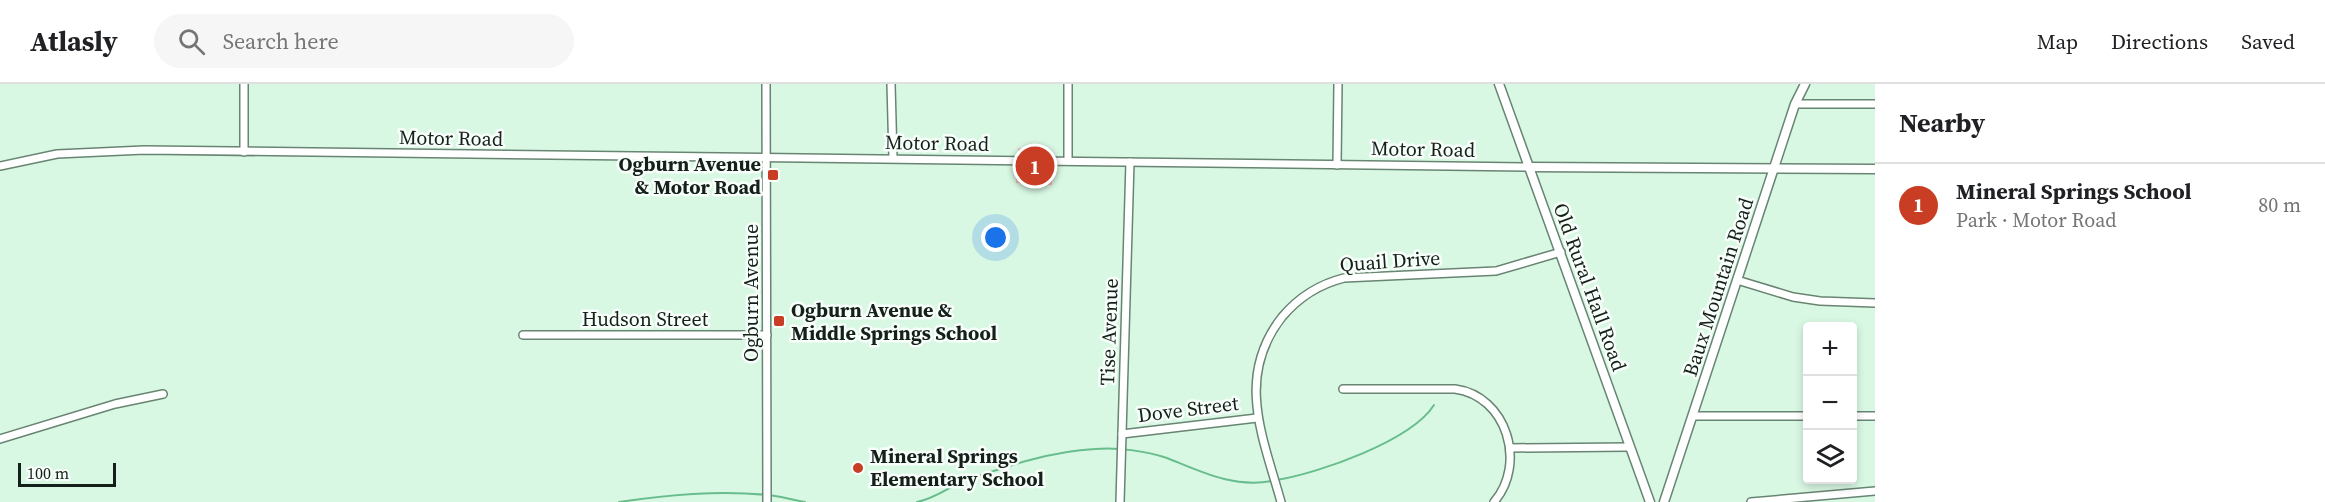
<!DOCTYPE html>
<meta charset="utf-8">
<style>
body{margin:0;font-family:"Source Serif 4",serif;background:#f6f6f6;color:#202124}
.controls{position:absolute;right:18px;bottom:18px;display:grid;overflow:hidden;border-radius:6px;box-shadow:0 3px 9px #0003}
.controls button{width:54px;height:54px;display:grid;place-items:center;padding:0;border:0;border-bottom:2px solid #e0e0e0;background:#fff;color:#202124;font:30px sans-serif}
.scale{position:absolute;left:18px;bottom:15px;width:98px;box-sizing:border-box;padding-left:6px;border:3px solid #142019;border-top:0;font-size:16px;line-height:21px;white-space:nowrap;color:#142019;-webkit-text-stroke:4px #f8fefa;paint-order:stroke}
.you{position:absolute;left:996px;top:154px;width:21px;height:21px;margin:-15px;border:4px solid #fff;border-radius:50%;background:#1a73e8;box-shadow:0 0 0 9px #1a73e833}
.badge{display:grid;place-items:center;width:39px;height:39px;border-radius:50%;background:#c83d23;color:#fff;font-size:20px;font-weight:700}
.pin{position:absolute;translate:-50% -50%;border:3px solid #fff;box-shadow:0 2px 6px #0006}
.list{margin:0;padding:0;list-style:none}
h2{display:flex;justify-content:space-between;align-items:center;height:78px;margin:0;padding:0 24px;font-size:26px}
h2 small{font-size:20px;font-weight:400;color:#757577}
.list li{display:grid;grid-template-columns:39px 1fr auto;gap:18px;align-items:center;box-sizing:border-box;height:84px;padding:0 24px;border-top:2px solid #e0e0e0}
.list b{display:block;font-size:22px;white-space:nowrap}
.list p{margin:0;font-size:20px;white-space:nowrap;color:#757577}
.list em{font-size:20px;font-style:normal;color:#757577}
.icon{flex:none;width:33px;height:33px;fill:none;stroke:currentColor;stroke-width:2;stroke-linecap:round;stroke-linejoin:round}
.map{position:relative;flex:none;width:1875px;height:418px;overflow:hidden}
header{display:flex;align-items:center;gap:36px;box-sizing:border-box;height:84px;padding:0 30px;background:#fff;border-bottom:2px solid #e0e0e0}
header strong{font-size:28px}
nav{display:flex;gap:33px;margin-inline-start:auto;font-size:21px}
.search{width:420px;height:54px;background:#f6f6f6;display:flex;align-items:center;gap:15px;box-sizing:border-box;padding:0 21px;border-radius:33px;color:#757577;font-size:22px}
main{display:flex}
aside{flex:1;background:#fff}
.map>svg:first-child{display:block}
.green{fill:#f6bcb0}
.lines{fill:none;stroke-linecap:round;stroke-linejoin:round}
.stream{stroke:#67bd8b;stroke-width:2}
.minor-casing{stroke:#688472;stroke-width:10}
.major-casing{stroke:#688472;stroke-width:11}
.minor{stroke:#fff;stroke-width:7}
.major{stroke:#fff;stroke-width:8}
.poi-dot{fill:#c83d23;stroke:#f8fefa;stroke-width:2}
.labels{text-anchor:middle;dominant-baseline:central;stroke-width:5;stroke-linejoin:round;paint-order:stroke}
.street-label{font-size:20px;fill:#142019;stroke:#f8fefa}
.poi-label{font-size:20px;font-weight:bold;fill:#142019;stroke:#f8fefa;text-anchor:start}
</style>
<header>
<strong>Atlasly</strong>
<div class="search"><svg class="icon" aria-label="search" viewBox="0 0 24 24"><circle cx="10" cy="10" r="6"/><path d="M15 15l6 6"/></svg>Search here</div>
<nav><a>Map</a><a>Directions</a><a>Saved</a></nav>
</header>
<main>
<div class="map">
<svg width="1875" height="418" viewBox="0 0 1875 418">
<rect width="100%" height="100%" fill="#d9f8e4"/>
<!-- green -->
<polygon class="green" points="1018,64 1052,66 1052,101 1016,99"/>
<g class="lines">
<!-- stream -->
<g class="stream">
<path d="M1277,396C1319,389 1411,357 1434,321"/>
<path d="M619,418C668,411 718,406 768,411C780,412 792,416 805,418"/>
<path d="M917,418C935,415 950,402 967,396C1007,382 1052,367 1095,365C1117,363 1146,367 1167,374C1202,388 1233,404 1272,397"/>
</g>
<defs>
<g id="minor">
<polyline points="766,0 767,418"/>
<polyline points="891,0 893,74"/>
<polyline points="1068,0 1068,77"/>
<polyline points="1795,20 1875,20"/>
<polyline points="244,68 244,0"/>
<polyline points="1337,81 1338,0"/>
<polyline points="0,82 57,70 144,66 1529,83"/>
<polyline points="1737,196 1793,213 1820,217 1875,219"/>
<polyline points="523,251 767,251"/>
<path d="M1343,305H1455C1507,312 1527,380 1494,418"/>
<polyline points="1693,332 1808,332"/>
<polyline points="1852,332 1875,332"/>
<polyline points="1122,350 1257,334"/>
<polyline points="0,355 115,320 163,310"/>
<polyline points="1510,364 1629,363"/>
<polyline points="1120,418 1130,78"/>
<path d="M1281,418C1263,353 1235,293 1282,233C1298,214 1320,200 1344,194L1496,187L1561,168"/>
<polyline points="1751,418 1875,407"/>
</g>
<g id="major">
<polyline points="1499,0 1650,418"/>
<polyline points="1529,83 1875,85"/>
<polyline points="1664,418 1795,20 1805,0"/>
</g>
</defs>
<!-- minor casing -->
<use href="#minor" class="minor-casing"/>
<!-- major casing -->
<use href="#major" class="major-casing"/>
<!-- minor -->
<use href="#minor" class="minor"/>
<!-- major -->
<use href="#major" class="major"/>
</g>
<!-- markers -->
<g class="poi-dot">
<rect x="767" y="85" width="12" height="12" rx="3"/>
<rect x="773" y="231" width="12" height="12" rx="3"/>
<circle cx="858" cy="384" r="6"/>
</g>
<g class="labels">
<!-- street labels -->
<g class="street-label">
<text transform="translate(451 54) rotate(1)">Motor Road</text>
<text transform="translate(937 59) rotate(1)">Motor Road</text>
<text transform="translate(1423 65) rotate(1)">Motor Road</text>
<text transform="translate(1390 177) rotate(-4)">Quail Drive</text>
<text transform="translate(1590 203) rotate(70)">Old Rural Hall Road</text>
<text transform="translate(1718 203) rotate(-72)">Baux Mountain Road</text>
<text transform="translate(751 209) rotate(-90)">Ogburn Avenue</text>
<text x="645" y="235">Hudson Street</text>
<text transform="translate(1109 248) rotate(-88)">Tise Avenue</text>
<text transform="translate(1188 325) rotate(-7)">Dove Street</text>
</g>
<!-- poi labels -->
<g class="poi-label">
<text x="761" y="80" text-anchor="end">Ogburn Avenue<tspan x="761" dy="23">&amp; Motor Road</tspan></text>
<text x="791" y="226">Ogburn Avenue &amp;<tspan x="791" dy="23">Middle Springs School</tspan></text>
<text x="870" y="372">Mineral Springs<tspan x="870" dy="23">Elementary School</tspan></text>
</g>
</g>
</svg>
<div class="controls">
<button>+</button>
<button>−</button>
<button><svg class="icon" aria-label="layers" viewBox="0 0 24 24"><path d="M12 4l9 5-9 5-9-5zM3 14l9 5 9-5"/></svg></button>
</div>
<div class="scale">100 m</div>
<div class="you"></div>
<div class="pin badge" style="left:1035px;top:82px">1</div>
</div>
<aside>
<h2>Nearby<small></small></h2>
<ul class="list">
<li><span class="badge">1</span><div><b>Mineral Springs School</b><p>Park · Motor Road</p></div><em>80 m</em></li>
</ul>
</aside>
</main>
